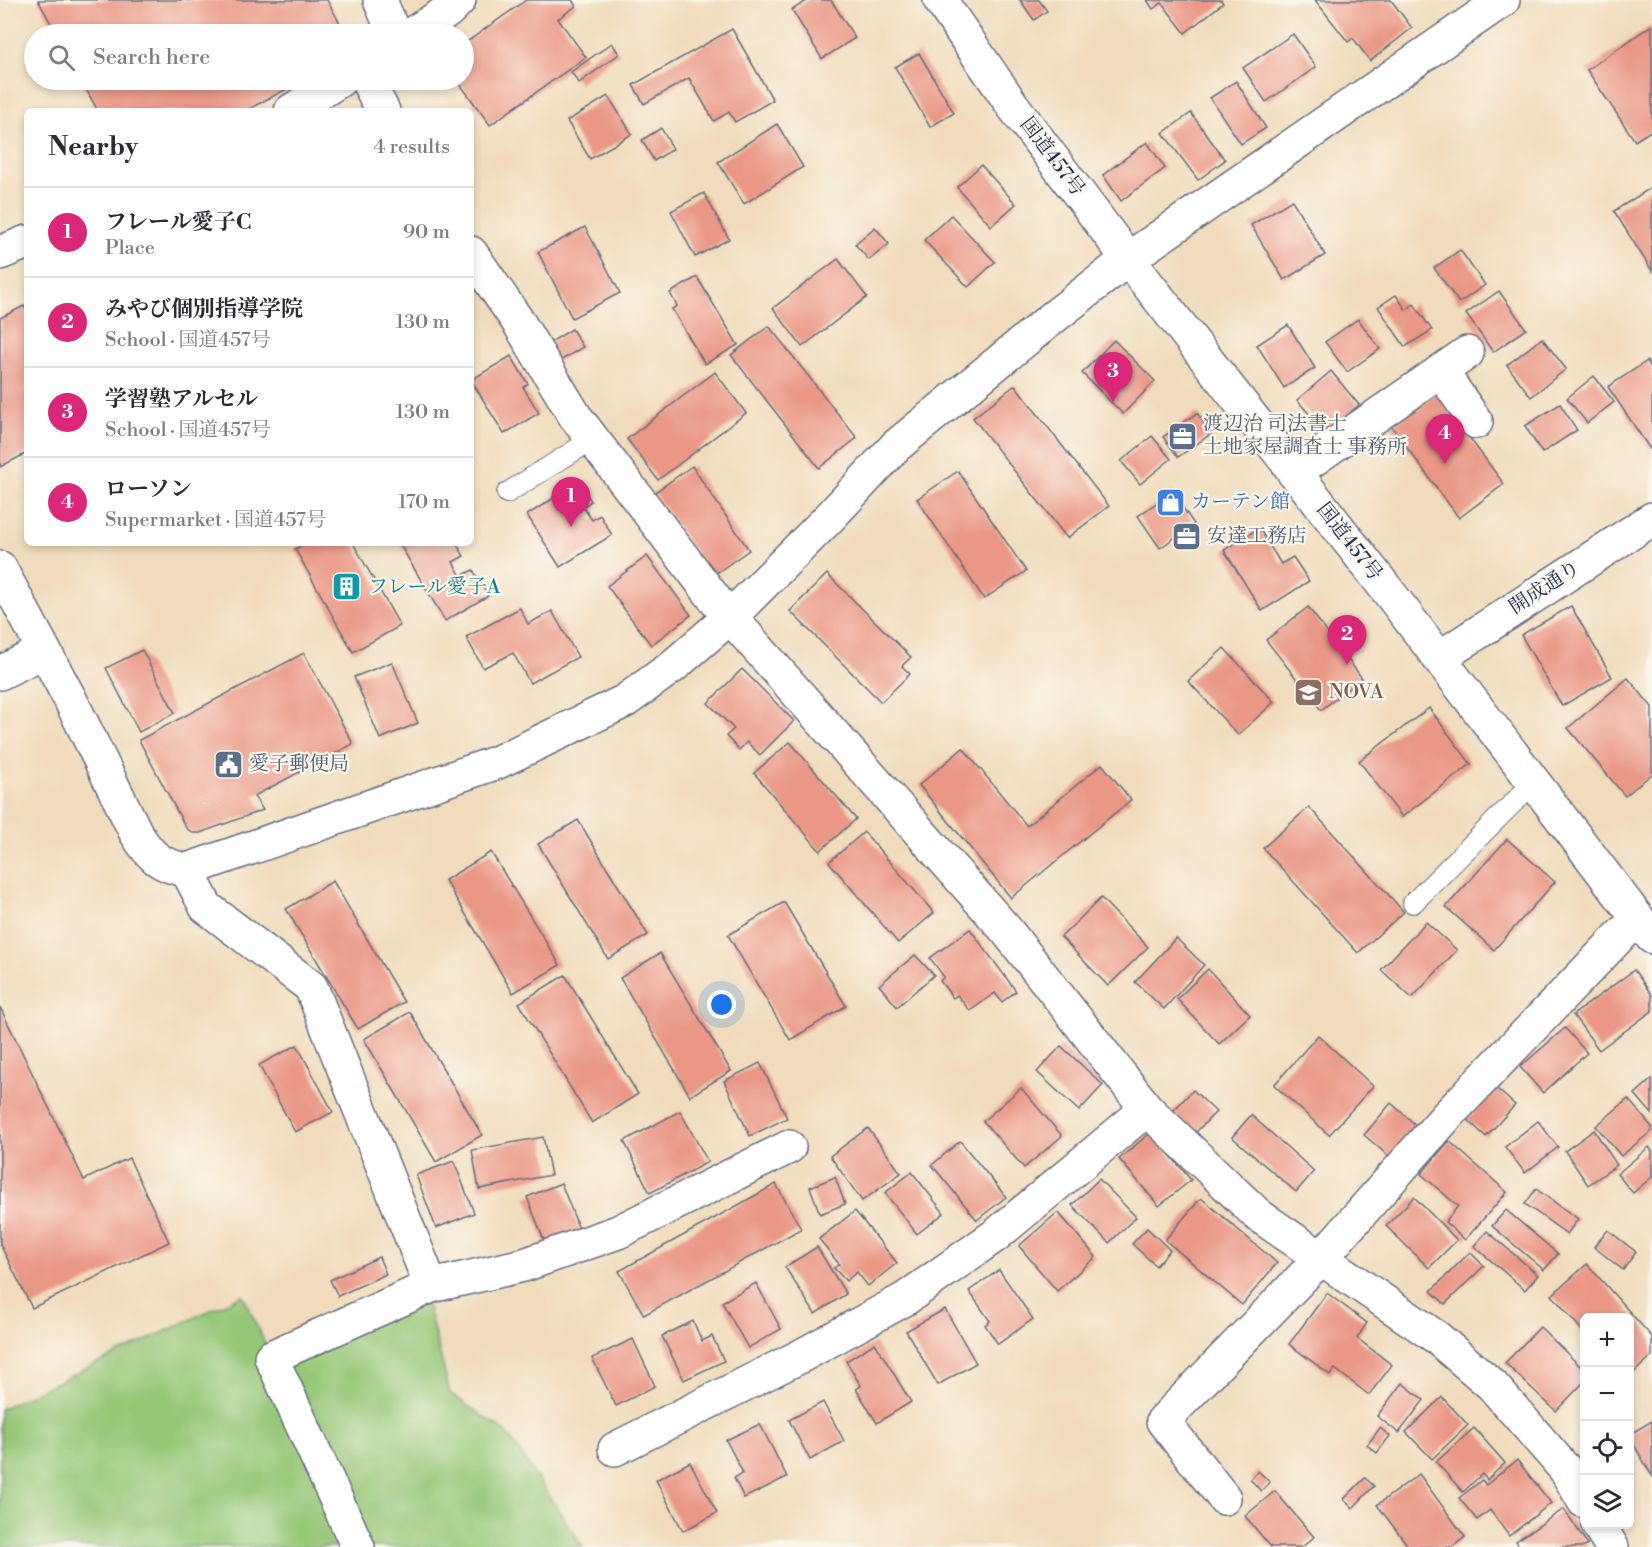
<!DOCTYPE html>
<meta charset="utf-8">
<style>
body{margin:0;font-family:"Libre Bodoni","Noto Serif JP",serif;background:#f2f2f3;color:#2b2b33}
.controls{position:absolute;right:18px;bottom:18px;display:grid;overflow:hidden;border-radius:9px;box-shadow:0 3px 9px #0003}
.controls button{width:54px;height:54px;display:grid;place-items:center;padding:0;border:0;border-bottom:2px solid #e1e1e2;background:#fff;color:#2b2b33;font:30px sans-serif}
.you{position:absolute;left:722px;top:1005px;width:21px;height:21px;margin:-15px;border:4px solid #fff;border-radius:50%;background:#1a73e8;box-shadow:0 0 0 9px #1a73e833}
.badge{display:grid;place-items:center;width:39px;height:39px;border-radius:50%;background:#db2777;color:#fff;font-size:20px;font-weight:700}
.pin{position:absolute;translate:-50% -50px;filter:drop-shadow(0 2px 3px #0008)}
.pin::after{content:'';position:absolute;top:32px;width:21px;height:18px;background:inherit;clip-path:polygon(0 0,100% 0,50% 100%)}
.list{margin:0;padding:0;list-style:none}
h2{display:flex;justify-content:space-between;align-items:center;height:78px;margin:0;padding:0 24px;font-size:26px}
h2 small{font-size:20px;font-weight:400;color:#7c7c81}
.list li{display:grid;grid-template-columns:39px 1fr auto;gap:18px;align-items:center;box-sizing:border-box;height:90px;padding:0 24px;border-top:2px solid #e1e1e2}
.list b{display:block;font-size:22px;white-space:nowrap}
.list p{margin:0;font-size:20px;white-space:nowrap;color:#7c7c81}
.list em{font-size:20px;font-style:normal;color:#7c7c81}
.icon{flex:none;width:33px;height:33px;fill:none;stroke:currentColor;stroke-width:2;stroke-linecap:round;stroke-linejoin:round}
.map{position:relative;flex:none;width:1652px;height:1547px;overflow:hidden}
.search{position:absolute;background:#fff;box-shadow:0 3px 9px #0003;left:24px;top:24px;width:450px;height:66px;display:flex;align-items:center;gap:15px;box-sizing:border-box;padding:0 21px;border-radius:33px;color:#7c7c81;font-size:22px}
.panel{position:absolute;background:#fff;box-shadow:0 3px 9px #0003;left:24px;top:108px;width:450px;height:438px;border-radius:9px}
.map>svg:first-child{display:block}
.green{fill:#95c777;stroke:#587b6a;stroke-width:1.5}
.building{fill:#ea9785}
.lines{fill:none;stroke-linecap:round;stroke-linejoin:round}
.lane-casing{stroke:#666c7f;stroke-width:22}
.street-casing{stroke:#666c7f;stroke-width:36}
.secondary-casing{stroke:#666c7f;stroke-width:36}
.highway-casing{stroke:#666c7f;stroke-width:36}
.lane{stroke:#fff;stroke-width:20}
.street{stroke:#fff;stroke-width:33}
.secondary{stroke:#fff;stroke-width:33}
.highway{stroke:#fff;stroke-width:33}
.labels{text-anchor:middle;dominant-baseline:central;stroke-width:4.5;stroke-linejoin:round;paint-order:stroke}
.street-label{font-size:20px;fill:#1b2f5e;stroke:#fbf7ec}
.service-label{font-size:20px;fill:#4e5e75;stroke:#fbf7ec;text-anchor:start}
.shop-label{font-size:20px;fill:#366cbe;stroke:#fbf7ec;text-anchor:start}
.culture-label{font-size:20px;fill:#0d838f;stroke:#fbf7ec;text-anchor:start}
.education-label{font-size:20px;fill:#785e54;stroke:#fbf7ec;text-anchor:start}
</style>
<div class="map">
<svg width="1652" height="1547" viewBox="0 0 1652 1547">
<rect width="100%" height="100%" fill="#fbf7ec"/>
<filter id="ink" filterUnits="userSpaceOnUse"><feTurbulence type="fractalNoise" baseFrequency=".0167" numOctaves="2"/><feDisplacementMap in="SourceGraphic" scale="12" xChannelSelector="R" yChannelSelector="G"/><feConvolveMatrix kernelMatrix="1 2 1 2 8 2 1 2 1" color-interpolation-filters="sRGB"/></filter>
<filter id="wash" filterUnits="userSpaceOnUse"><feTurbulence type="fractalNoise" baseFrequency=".008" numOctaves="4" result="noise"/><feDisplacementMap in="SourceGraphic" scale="24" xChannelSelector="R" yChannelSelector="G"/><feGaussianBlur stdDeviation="1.35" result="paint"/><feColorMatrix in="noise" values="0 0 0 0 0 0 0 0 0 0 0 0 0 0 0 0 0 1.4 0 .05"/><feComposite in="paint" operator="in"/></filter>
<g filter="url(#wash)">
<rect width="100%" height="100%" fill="#f0dcbc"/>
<!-- green -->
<polygon class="green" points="423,1289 450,1393 507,1433 583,1547 0,1547 0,1409 243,1295 271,1357"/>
<g id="blocks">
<!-- building -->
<g class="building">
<polygon points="38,0 327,0 346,34 57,34"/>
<polygon points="526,0 572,0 576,6 558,19 586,57 490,125 457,80 464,80 464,44"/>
<polygon points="808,0 831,0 855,38 822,59 792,10"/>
<polygon points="1020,0 1039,0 1047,11 1034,20"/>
<polygon points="1147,0 1221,0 1223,3 1185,33 1162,3 1153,9"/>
<polygon points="1315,0 1391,0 1412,28 1370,61 1353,38 1348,42"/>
<polygon points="1652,25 1652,130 1635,141 1587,70"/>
<polygon points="732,29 773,100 735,122 729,112 714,121 689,78 644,104 633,85"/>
<polygon points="1293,34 1316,67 1266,102 1243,68"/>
<polygon points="612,43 619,54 579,83 571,72"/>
<polygon points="919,53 954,113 930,127 895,67"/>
<polygon points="81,80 304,80 245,111 98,111"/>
<polygon points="1236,81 1266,128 1241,144 1210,98"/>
<polygon points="608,96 632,134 590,159 567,121"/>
<polygon points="1191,113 1225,160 1198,180 1163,133"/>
<polygon points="777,124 803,167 744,204 718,162"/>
<polygon points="661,128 673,149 654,161 642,140"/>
<polygon points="1147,142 1165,168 1121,201 1103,175"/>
<polygon points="981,165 1016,204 991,226 957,187"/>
<polygon points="1652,187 1652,271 1614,211"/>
<polygon points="704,193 729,239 695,257 671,211"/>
<polygon points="1292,200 1325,255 1284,280 1251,225"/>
<polygon points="951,215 995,262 968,287 924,240"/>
<polygon points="585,227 620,293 572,318 538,252"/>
<polygon points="875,227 889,244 869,260 855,244"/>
<polygon points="1460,250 1485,285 1459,303 1434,268"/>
<polygon points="838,259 867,297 802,347 773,308"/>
<polygon points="697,277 738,345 705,364 672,309 677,306 670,293"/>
<polygon points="1499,291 1526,329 1493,352 1466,314"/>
<polygon points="1396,295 1406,310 1414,304 1432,330 1405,347 1378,307"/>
<polygon points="24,306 27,311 27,453 0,467 0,318"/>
<polygon points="1358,319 1380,349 1347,372 1325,342"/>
<polygon points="1288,325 1315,368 1284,388 1257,345"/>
<polygon points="769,326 857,438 819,468 731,355"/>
<polygon points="572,329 583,347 555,364 544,346"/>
<polygon points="1542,338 1566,369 1531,397 1507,365"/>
<polygon points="1114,340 1155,381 1123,414 1082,373"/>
<polygon points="511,356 528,384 523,387 539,413 504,434 471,380"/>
<polygon points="1647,361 1652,369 1652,448 1650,449 1608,387"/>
<polygon points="1331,371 1359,405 1326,433 1297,400"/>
<polygon points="715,372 746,413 658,480 627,439"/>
<polygon points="1594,376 1614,402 1587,423 1567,398"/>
<polygon points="1015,385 1109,506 1067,538 973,418"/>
<polygon points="1436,393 1504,484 1459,518 1391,426"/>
<polygon points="1560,404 1577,430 1542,453 1525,426"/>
<polygon points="1197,413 1212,433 1178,457 1163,437"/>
<polygon points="1152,436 1171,459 1140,484 1121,461"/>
<polygon points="692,466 749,550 712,576 654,493"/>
<polygon points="958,471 1026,571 984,599 917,499"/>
<polygon points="579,482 591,501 583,507 592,520 600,515 612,535 560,567 527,515"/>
<polygon points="1172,492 1194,524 1160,548 1138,516"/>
<polygon points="1259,528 1281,564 1293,557 1309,581 1262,611 1224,550"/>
<polygon points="305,543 353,543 400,626 353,652 295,549"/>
<polygon points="399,543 456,543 464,556 453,562 461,576 473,570 488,596 445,621"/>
<polygon points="647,556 691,615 651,645 607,586"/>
<polygon points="827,574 911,657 902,666 910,674 881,702 790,611"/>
<polygon points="1571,606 1612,677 1562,706 1521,635"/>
<polygon points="1308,607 1362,678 1321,710 1266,640"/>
<polygon points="520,608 528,624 552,611 578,657 530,683 513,653 483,668 466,637"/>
<polygon points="1224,648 1274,702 1238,735 1188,681"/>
<polygon points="142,650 175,713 139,732 106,668"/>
<polygon points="304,653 353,744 254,796 263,810 200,833 193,833 186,828 139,740"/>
<polygon points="392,662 418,723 380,739 354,677"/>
<polygon points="742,669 794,721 760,755 747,742 739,750 726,736 734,729 708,703"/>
<polygon points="1628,678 1652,707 1652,774 1625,796 1568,728"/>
<polygon points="1429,708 1471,764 1402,817 1359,761"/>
<polygon points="790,742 856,819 820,851 754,773"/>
<polygon points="963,748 1027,826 1102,764 1131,800 1011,898 919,785"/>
<polygon points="1309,807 1404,912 1358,953 1263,848"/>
<polygon points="578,820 648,935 608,959 538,844"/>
<polygon points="864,832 934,913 898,943 829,862"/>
<polygon points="1507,839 1555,882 1494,950 1446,907"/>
<polygon points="491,852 560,965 513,993 445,880"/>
<polygon points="333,881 404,1002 358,1029 286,909"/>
<polygon points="1101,898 1148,947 1108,986 1061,937"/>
<polygon points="784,902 846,1006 790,1040 728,935"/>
<polygon points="1426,922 1457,950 1412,998 1381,970"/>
<polygon points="970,929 1016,991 1002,1002 995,993 970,1011 957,995 953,998 940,981 944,977 930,958"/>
<polygon points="1176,938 1204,965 1164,1009 1135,982"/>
<polygon points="660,953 731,1071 690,1096 620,978"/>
<polygon points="915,955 934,975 897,1007 879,985"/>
<polygon points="1208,969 1250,1015 1219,1044 1177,999"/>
<polygon points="1634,970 1652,995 1652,1011 1599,1050 1573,1015"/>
<polygon points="565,975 638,1094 592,1123 519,1003"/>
<polygon points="0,1007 84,1180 129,1158 169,1242 32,1308 0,1244"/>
<polygon points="410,1012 482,1135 436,1162 364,1039"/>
<polygon points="1565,1028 1587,1053 1543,1093 1520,1067"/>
<polygon points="1318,1035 1373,1086 1329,1135 1274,1085"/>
<polygon points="297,1045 333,1112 295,1132 259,1065"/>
<polygon points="1061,1046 1103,1085 1079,1111 1037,1072"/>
<polygon points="760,1063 787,1118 750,1136 724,1081"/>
<polygon points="1652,1079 1652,1114 1635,1094"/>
<polygon points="1021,1088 1062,1136 1024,1168 983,1121"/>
<polygon points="1496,1088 1515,1105 1486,1137 1467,1119"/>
<polygon points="1193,1090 1216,1112 1194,1134 1172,1112"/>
<polygon points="1628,1099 1652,1127 1652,1131 1621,1156 1596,1126"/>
<polygon points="1391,1103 1426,1134 1399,1165 1364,1135"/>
<polygon points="680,1111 708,1162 650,1193 624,1141"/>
<polygon points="1251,1115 1314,1171 1296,1192 1232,1137"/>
<polygon points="1538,1121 1558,1147 1525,1173 1505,1147"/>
<polygon points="868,1128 901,1173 862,1201 830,1156"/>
<polygon points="1594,1130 1617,1165 1588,1185 1565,1151"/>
<polygon points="1151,1132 1191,1180 1159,1206 1119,1159"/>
<polygon points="543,1137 551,1175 479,1189 472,1150"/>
<polygon points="960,1141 1006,1197 977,1220 932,1165"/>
<polygon points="1449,1141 1507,1192 1465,1240 1445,1222 1458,1206 1421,1174"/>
<polygon points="1649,1147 1652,1151 1652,1177 1633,1193 1617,1174"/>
<polygon points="454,1161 474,1213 436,1228 416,1175"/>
<polygon points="912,1172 944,1213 917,1234 885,1193"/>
<polygon points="835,1177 845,1204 820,1214 810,1187"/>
<polygon points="1099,1179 1136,1217 1109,1243 1072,1205"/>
<polygon points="561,1183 581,1234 547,1248 527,1197"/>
<polygon points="776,1184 801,1229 644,1315 619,1271"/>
<polygon points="1536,1189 1578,1219 1567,1234 1525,1204"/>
<polygon points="1414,1197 1457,1240 1429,1268 1386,1226"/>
<polygon points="1201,1198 1277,1263 1242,1305 1165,1240"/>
<polygon points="1506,1210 1558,1254 1544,1270 1492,1226"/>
<polygon points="855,1211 897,1263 868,1286 857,1272 846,1281 834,1268 839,1264 819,1239"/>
<polygon points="1058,1212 1096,1257 1057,1291 1019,1246"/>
<polygon points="1147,1228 1170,1250 1156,1266 1132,1244"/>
<polygon points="1608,1230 1636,1252 1623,1270 1594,1247"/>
<polygon points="1487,1231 1538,1275 1525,1290 1474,1246"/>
<polygon points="817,1247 846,1294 815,1314 785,1267"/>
<polygon points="1470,1252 1484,1266 1445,1304 1431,1291"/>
<polygon points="379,1257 386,1274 338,1296 330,1280"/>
<polygon points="1587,1264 1652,1337 1652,1356 1630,1376 1630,1318 1584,1318 1584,1333 1552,1295"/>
<polygon points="999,1270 1033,1319 998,1344 985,1325 990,1321 969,1291"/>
<polygon points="756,1283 781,1329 748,1348 722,1302"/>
<polygon points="1327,1293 1367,1323 1357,1338 1392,1365 1369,1395 1335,1369 1330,1375 1289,1344"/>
<polygon points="945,1309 976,1363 938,1385 906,1331"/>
<polygon points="693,1321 702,1341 712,1336 724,1361 684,1380 662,1336"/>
<polygon points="1540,1327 1584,1370 1584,1382 1556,1411 1505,1363"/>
<polygon points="633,1339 655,1386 616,1406 592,1358"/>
<polygon points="875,1343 911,1402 877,1423 856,1389 861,1386 846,1361"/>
<polygon points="1402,1383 1424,1400 1399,1433 1377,1416"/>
<polygon points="1442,1397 1468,1425 1432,1459 1406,1432"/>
<polygon points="823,1402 844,1441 810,1460 789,1420"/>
<polygon points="1652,1421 1652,1476 1630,1438 1630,1434"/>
<polygon points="760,1424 787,1477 744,1498 734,1478 743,1473 726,1440"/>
<polygon points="1380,1428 1390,1436 1377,1453 1367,1445"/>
<polygon points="1474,1428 1505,1463 1487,1480 1482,1474 1463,1492 1436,1462"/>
<polygon points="1517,1460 1551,1503 1509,1536 1490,1510 1477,1520 1459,1498 1482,1480 1486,1485"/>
<polygon points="690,1462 717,1513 683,1531 656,1480"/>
<polygon points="1258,1471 1270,1482 1261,1491 1250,1479"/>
<polygon points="1419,1474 1465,1537 1452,1547 1409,1547 1377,1505"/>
<polygon points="1365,1478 1374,1486 1353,1508 1344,1499"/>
<polygon points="1275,1491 1314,1537 1302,1547 1271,1547 1245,1516"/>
<polygon points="1564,1509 1588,1545 1584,1547 1520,1547 1516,1541"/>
</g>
</g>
</g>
<g filter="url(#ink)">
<use href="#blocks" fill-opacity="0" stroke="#666c7f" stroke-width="1.5"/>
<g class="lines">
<defs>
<g id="lane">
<polyline points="507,493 593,439"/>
<polyline points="1413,903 1533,783"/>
</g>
<g id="street">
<polyline points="380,0 394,34"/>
<polyline points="412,34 448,11 459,0"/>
<polyline points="367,80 383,111"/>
<polyline points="291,111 340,80"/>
<polyline points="0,253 27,242"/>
<polyline points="471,253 519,323 575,416 717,602 1007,931 1147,1109 1258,1215 1436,1337 1492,1385 1565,1469 1584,1501"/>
<polyline points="1128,259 1503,0"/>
<polyline points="1441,371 1476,422"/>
<polyline points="1294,473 1467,353"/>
<polyline points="0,673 44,651"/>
<polyline points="187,870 206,907 311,987 431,1286 271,1357 358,1547"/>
<polyline points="431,1286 524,1265 618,1232 789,1147"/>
<polyline points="615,1449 801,1356 905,1299 996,1235 1147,1109"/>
<polyline points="1224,1498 1163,1421 1321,1258 1445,1118 1618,938 1638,919"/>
<polyline points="1598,1524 1612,1547"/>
</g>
<g id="secondary">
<path d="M0,568L70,699L136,833C150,856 160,866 187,870L498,762L625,701L672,667L730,617L830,517L896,446L1046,323L1128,259"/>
<polyline points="1439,658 1652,519"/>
</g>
<polyline id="highway" points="940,0 1013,106 1128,259 1391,595 1652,937"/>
</defs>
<!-- lane casing -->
<use href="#lane" class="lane-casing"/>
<!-- street casing -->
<use href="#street" class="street-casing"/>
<!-- secondary casing -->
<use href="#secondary" class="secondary-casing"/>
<!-- highway casing -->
<use href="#highway" class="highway-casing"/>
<!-- lane -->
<use href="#lane" class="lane"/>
<!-- street -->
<use href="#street" class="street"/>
<!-- secondary -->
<use href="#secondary" class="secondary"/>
<!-- highway -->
<use href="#highway" class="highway"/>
</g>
</g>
<!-- icons -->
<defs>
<symbol id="office-square" viewBox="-11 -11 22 22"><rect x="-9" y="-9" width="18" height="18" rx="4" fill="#5c6f8a" stroke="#fbf7ec"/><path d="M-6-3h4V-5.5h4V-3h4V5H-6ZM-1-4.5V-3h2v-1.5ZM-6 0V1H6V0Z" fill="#fff"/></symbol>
<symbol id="shop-square" viewBox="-11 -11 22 22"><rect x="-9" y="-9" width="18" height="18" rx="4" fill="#3f7fe0" stroke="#fbf7ec"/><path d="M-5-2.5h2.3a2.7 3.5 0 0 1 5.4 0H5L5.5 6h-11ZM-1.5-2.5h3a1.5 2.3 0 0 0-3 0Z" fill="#fff"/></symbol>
<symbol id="building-square" viewBox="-11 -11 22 22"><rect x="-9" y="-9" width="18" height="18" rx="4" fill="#0f9aa8" stroke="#fbf7ec"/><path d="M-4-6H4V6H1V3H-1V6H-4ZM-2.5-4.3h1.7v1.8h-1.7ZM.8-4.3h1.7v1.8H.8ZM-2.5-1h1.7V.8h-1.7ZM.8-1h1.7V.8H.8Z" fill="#fff"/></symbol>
<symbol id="school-square" viewBox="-11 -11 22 22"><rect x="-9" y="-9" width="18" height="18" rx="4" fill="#8d6e63" stroke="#fbf7ec"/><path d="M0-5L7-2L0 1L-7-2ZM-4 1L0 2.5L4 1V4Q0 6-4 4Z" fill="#fff"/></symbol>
<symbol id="civic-square" viewBox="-11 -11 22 22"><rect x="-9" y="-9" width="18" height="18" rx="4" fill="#5c6f8a" stroke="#fbf7ec"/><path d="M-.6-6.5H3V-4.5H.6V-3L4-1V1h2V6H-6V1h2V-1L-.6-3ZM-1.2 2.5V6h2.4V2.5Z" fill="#fff"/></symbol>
</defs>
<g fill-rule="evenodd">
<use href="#office-square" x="1166" y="420" width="33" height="33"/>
<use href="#shop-square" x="1154" y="486" width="33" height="33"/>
<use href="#office-square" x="1170" y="520" width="33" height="33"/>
<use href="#building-square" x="330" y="570" width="33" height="33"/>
<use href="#school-square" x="1292" y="676" width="33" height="33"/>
<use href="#civic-square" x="212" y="748" width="33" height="33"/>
</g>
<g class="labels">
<!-- street labels -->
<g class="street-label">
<text transform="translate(1052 157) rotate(53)">国道457号</text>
<text transform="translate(1349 542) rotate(52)">国道457号</text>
<text transform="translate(1545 588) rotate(-33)">開成通り</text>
</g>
<!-- service labels -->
<g class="service-label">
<text x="1203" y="424">渡辺治 司法書士<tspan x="1203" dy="23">土地家屋調査士 事務所</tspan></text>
<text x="1207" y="536">安達工務店</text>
<text x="249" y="764">愛子郵便局</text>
</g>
<!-- shop labels -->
<g class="shop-label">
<text x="1191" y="502">カーテン館</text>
</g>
<!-- culture labels -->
<g class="culture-label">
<text x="368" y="587">フレール愛子A</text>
</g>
<!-- education labels -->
<g class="education-label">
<text x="1329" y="692">NOVA</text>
</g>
</g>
</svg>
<div class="controls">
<button>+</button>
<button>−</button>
<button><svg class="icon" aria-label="locate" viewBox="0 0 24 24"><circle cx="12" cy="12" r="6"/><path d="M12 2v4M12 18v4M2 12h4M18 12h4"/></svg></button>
<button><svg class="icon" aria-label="layers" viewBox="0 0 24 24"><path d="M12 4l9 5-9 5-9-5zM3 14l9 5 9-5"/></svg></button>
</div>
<div class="you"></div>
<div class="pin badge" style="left:571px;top:527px">1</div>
<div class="pin badge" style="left:1347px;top:665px">2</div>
<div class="pin badge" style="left:1113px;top:402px">3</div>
<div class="pin badge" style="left:1445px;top:464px">4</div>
<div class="search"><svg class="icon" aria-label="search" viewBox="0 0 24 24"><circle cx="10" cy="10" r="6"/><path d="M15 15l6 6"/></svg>Search here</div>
<section class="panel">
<h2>Nearby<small>4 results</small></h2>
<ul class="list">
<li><span class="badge">1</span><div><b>フレール愛子C</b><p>Place</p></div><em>90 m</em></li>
<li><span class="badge">2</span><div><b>みやび個別指導学院</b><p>School · 国道457号</p></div><em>130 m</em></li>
<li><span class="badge">3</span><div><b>学習塾アルセル</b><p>School · 国道457号</p></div><em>130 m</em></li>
<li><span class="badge">4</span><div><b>ローソン</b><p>Supermarket · 国道457号</p></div><em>170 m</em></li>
</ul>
</section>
</div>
